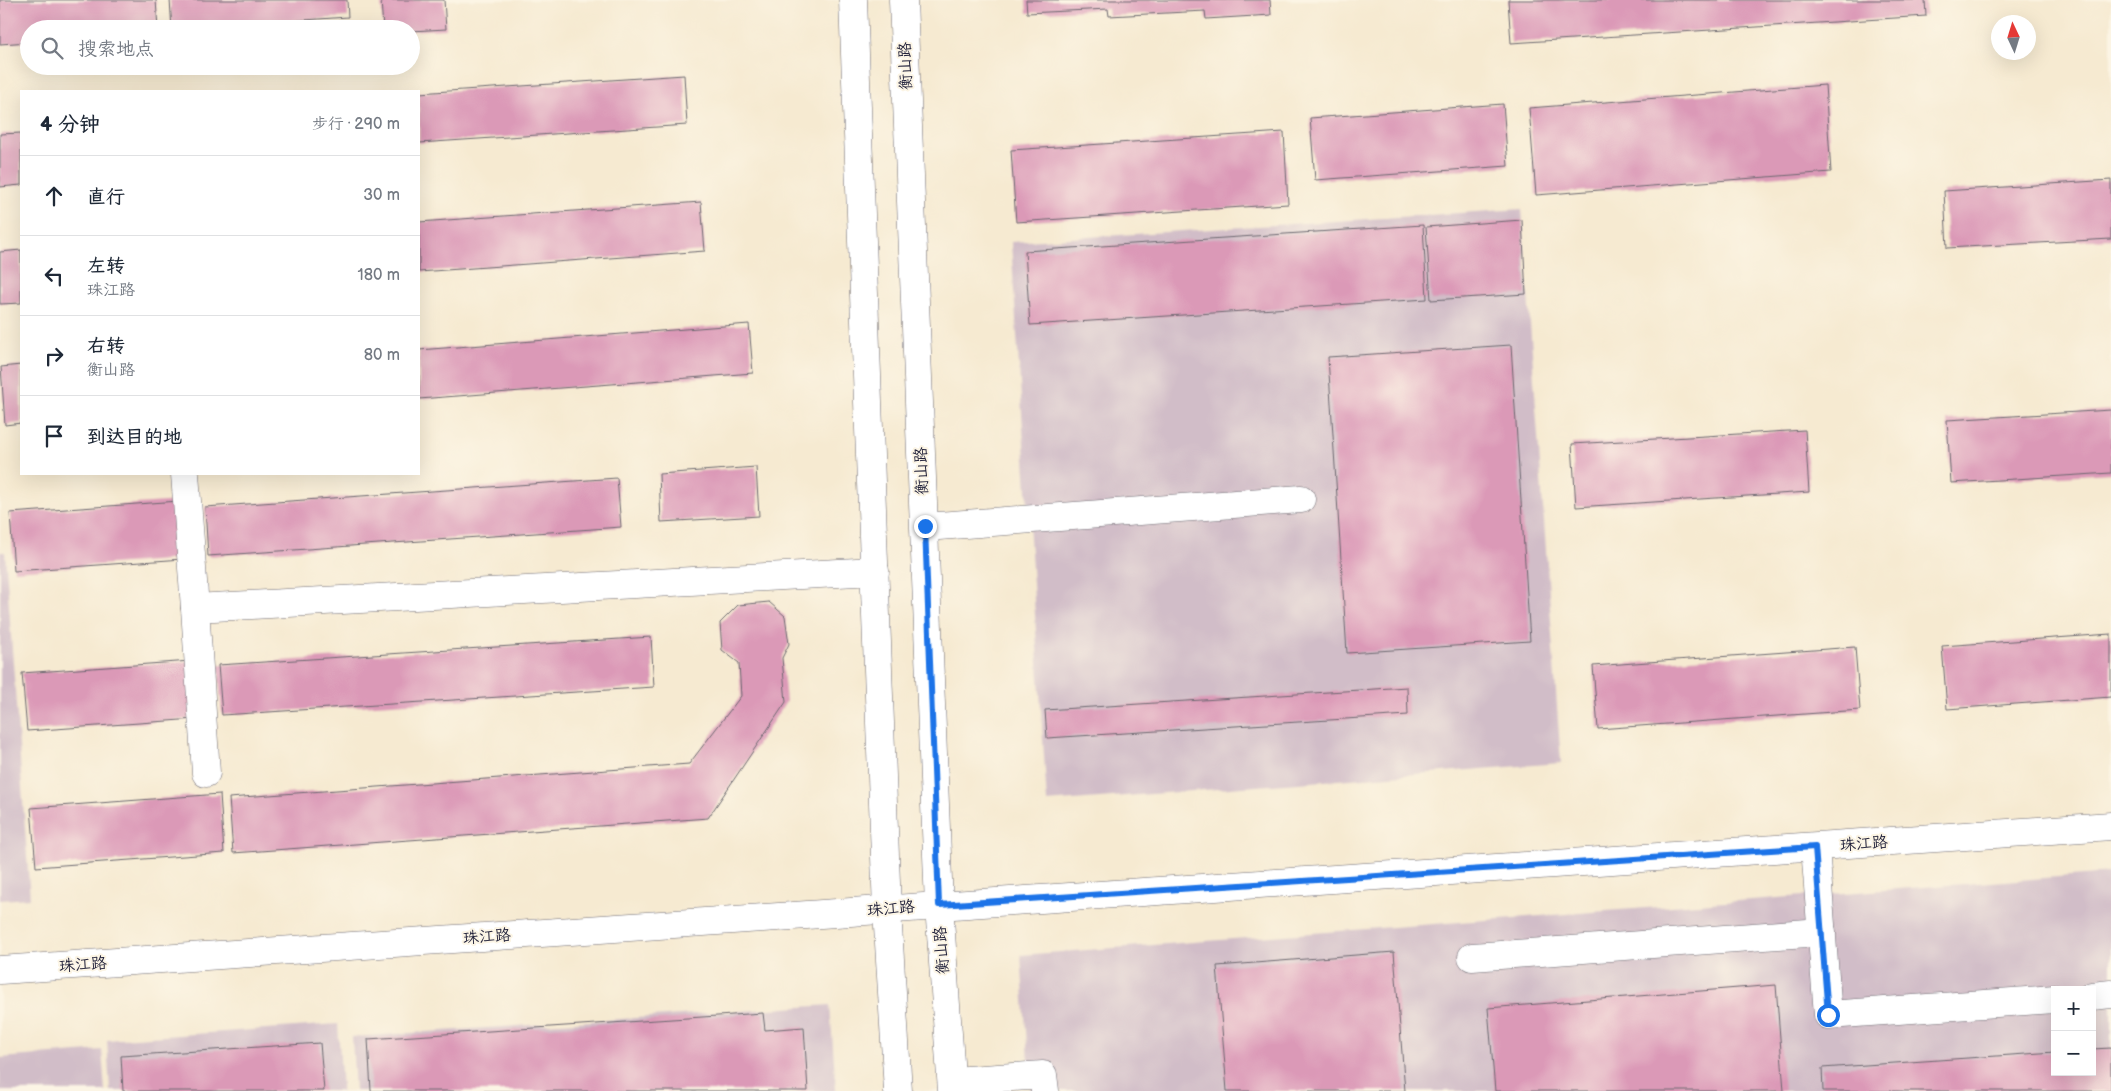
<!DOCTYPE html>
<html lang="zh">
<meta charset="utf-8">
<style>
body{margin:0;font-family:"Balsamiq Sans","LXGW WenKai TC",sans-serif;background:#f6f6f7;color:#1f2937}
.controls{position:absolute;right:15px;bottom:15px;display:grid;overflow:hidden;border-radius:0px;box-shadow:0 5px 20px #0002}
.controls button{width:45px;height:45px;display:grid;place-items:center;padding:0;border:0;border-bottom:1px solid #e0e1e3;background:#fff;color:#1f2937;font:25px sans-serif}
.compass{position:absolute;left:1991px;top:15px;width:45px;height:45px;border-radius:50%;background:#fff;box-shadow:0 5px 20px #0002;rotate:356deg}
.stop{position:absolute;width:15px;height:15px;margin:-11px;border:4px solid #1a73e8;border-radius:50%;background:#fff}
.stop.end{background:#1a73e8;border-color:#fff;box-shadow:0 1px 5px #0008}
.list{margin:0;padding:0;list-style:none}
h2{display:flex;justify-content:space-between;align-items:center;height:65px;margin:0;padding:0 20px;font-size:21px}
h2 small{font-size:16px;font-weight:400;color:#747a83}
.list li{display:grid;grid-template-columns:32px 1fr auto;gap:15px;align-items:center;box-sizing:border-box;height:80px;padding:0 20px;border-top:1px solid #e0e1e3}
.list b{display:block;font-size:19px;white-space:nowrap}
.list p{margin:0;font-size:16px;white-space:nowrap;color:#747a83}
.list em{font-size:16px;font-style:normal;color:#747a83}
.icon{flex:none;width:28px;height:28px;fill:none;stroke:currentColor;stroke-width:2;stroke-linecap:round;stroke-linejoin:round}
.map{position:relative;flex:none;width:2111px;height:1091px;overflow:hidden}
.search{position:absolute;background:#fff;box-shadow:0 5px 20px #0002;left:20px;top:20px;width:400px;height:55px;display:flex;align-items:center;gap:12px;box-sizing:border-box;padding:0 18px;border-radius:28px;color:#747a83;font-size:19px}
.panel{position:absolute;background:#fff;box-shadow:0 5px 20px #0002;left:20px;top:90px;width:400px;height:385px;border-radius:0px}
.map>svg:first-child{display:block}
.industrial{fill:#d1bdc8;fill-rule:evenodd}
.building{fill:#db99b7}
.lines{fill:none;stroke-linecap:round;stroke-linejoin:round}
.minor-casing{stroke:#6c6870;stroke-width:29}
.minor{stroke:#fff;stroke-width:28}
.route{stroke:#1a73e8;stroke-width:6}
.labels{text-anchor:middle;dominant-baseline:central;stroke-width:4;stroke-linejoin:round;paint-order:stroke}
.street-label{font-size:16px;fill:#22223b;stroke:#fcf5e5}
</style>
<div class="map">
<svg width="2111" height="1091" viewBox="0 0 2111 1091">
<rect width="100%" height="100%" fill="#fcf5e5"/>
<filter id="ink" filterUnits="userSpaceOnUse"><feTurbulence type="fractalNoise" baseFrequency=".02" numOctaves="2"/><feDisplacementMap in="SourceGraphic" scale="10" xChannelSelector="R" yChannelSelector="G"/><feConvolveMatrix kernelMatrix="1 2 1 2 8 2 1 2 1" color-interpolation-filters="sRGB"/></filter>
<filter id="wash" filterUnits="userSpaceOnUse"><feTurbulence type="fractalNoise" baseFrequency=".0096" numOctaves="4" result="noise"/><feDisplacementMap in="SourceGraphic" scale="20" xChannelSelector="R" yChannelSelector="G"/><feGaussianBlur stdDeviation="1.12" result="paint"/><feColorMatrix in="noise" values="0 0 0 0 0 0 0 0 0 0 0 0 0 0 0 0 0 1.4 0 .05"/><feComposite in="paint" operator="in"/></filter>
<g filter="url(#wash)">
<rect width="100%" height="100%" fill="#f6ead1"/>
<!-- industrial -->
<g class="industrial">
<polygon points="1522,209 1561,763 1047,802 1011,242"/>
<polygon points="0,552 5,552 30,898 0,900"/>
<path d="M2111,873V1091H1030L1021,955ZM2055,990H2092V1072H2055Z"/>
<polygon points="830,1005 836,1091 355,1091 352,1037"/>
<polygon points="338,1024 342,1091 110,1091 107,1040"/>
<polygon points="102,1050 105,1091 0,1091 0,1058"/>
</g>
<g id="blocks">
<!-- building -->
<g class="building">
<polygon points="0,0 156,0 158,29 29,29 29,42 0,44"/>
<polygon points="170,0 347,0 348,17 172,29"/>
<polygon points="381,0 444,0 446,29 411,31 411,29 383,29"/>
<polygon points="1026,0 1270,0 1271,15 1206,19 1205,11 1109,16 1108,9 1027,13"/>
<polygon points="1508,0 1925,0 1926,16 1511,43"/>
<polygon points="684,75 687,125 419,143 419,93"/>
<polygon points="1825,85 1831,172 1536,195 1529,108"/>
<polygon points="1503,104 1508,166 1315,180 1310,118"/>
<polygon points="1284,132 1288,204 1016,222 1011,150"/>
<polygon points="21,133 21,185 0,187 0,134"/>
<polygon points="2111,180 2111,239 1947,248 1944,191"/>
<polygon points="701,202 705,251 419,272 419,222"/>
<polygon points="1522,220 1526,294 1431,300 1426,227"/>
<polygon points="1423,225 1427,299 1030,325 1025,251"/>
<polygon points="21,250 21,303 0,304 0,252"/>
<polygon points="749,324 753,373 419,399 419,350"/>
<polygon points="1511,345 1530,641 1347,653 1328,357"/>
<polygon points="21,365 21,423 5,425 1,367"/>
<polygon points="2111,410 2111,473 1951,483 1947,420"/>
<polygon points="1805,430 1809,492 1576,507 1572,444"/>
<polygon points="756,467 759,516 661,522 659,474"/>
<polygon points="617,478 621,527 208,556 205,507"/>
<polygon points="179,501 183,559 14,571 10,513"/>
<polygon points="769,602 785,616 789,644 782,658 786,702 708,818 233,853 229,798 689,764 741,696 739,663 722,650 720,623 738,605"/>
<polygon points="2111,634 2111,697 1947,709 1942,646"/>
<polygon points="651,637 654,687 222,715 218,665"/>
<polygon points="1855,647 1860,710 1598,729 1593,666"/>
<polygon points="191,661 195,719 27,731 22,673"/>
<polygon points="1407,687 1408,715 1047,738 1045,710"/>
<polygon points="220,794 224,853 36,867 31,808"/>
<polygon points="1394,952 1405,1091 1227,1091 1217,966"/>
<polygon points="1776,985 1784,1091 1495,1091 1488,1008"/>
<polygon points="763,1013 765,1030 804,1027 808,1091 371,1091 368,1039"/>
<polygon points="320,1043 324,1091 123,1091 121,1056"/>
<polygon points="2111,1048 2111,1091 1823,1091 1822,1068 2055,1052 2055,1072 2092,1072 2092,1049"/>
</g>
</g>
</g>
<g filter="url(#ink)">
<use href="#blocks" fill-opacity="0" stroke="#6c6870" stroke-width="1"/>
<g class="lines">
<defs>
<g id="minor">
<polyline points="853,0 887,910 898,1091"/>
<polyline points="903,0 939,905 952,1091"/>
<polyline points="185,474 195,608 875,571"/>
<polyline points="925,527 1301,499"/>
<polyline points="195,608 206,773"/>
<polyline points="1815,847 1828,1015 2055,999"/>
<polyline points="1472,957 1822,932"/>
<polyline points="0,970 2111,826"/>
<polyline points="2092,996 2111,994"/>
<polyline points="952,1081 1043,1075 1045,1091"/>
</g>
</defs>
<!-- minor casing -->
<use href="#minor" class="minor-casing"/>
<!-- minor -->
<use href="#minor" class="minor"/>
</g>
</g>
<g class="lines" filter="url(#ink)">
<!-- route -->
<polyline class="route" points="925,526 939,905 1815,847 1828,1015"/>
</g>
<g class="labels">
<!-- street labels -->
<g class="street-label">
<text transform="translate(906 66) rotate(-92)">衡山路</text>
<text transform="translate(922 471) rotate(-92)">衡山路</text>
<text transform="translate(1864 844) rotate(-4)">珠江路</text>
<text transform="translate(891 909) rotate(-5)">珠江路</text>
<text transform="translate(487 937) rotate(-4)">珠江路</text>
<text transform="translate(942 950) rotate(-94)">衡山路</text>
<text transform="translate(83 965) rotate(-4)">珠江路</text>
</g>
</g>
</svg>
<div class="controls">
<button>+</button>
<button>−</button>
</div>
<svg class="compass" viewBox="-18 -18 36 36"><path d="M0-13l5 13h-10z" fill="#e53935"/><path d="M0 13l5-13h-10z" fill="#747a83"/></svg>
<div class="stop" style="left:1828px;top:1015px"></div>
<div class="stop end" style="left:925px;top:526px"></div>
<div class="search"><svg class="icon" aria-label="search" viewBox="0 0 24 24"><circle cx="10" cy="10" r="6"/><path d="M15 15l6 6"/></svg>搜索地点</div>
<section class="panel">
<h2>4 分钟<small>步行 · 290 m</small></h2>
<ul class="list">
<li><svg class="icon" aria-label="ahead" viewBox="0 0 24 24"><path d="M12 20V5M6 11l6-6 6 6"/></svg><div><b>直行</b></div><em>30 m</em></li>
<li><svg class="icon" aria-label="left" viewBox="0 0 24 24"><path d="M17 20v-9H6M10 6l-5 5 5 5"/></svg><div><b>左转</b><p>珠江路</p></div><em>180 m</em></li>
<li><svg class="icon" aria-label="right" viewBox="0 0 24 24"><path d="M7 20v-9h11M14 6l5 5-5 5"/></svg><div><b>右转</b><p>衡山路</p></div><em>80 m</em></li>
<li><svg class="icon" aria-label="arrive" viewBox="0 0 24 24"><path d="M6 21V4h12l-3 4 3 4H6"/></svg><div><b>到达目的地</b></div></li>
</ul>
</section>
</div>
